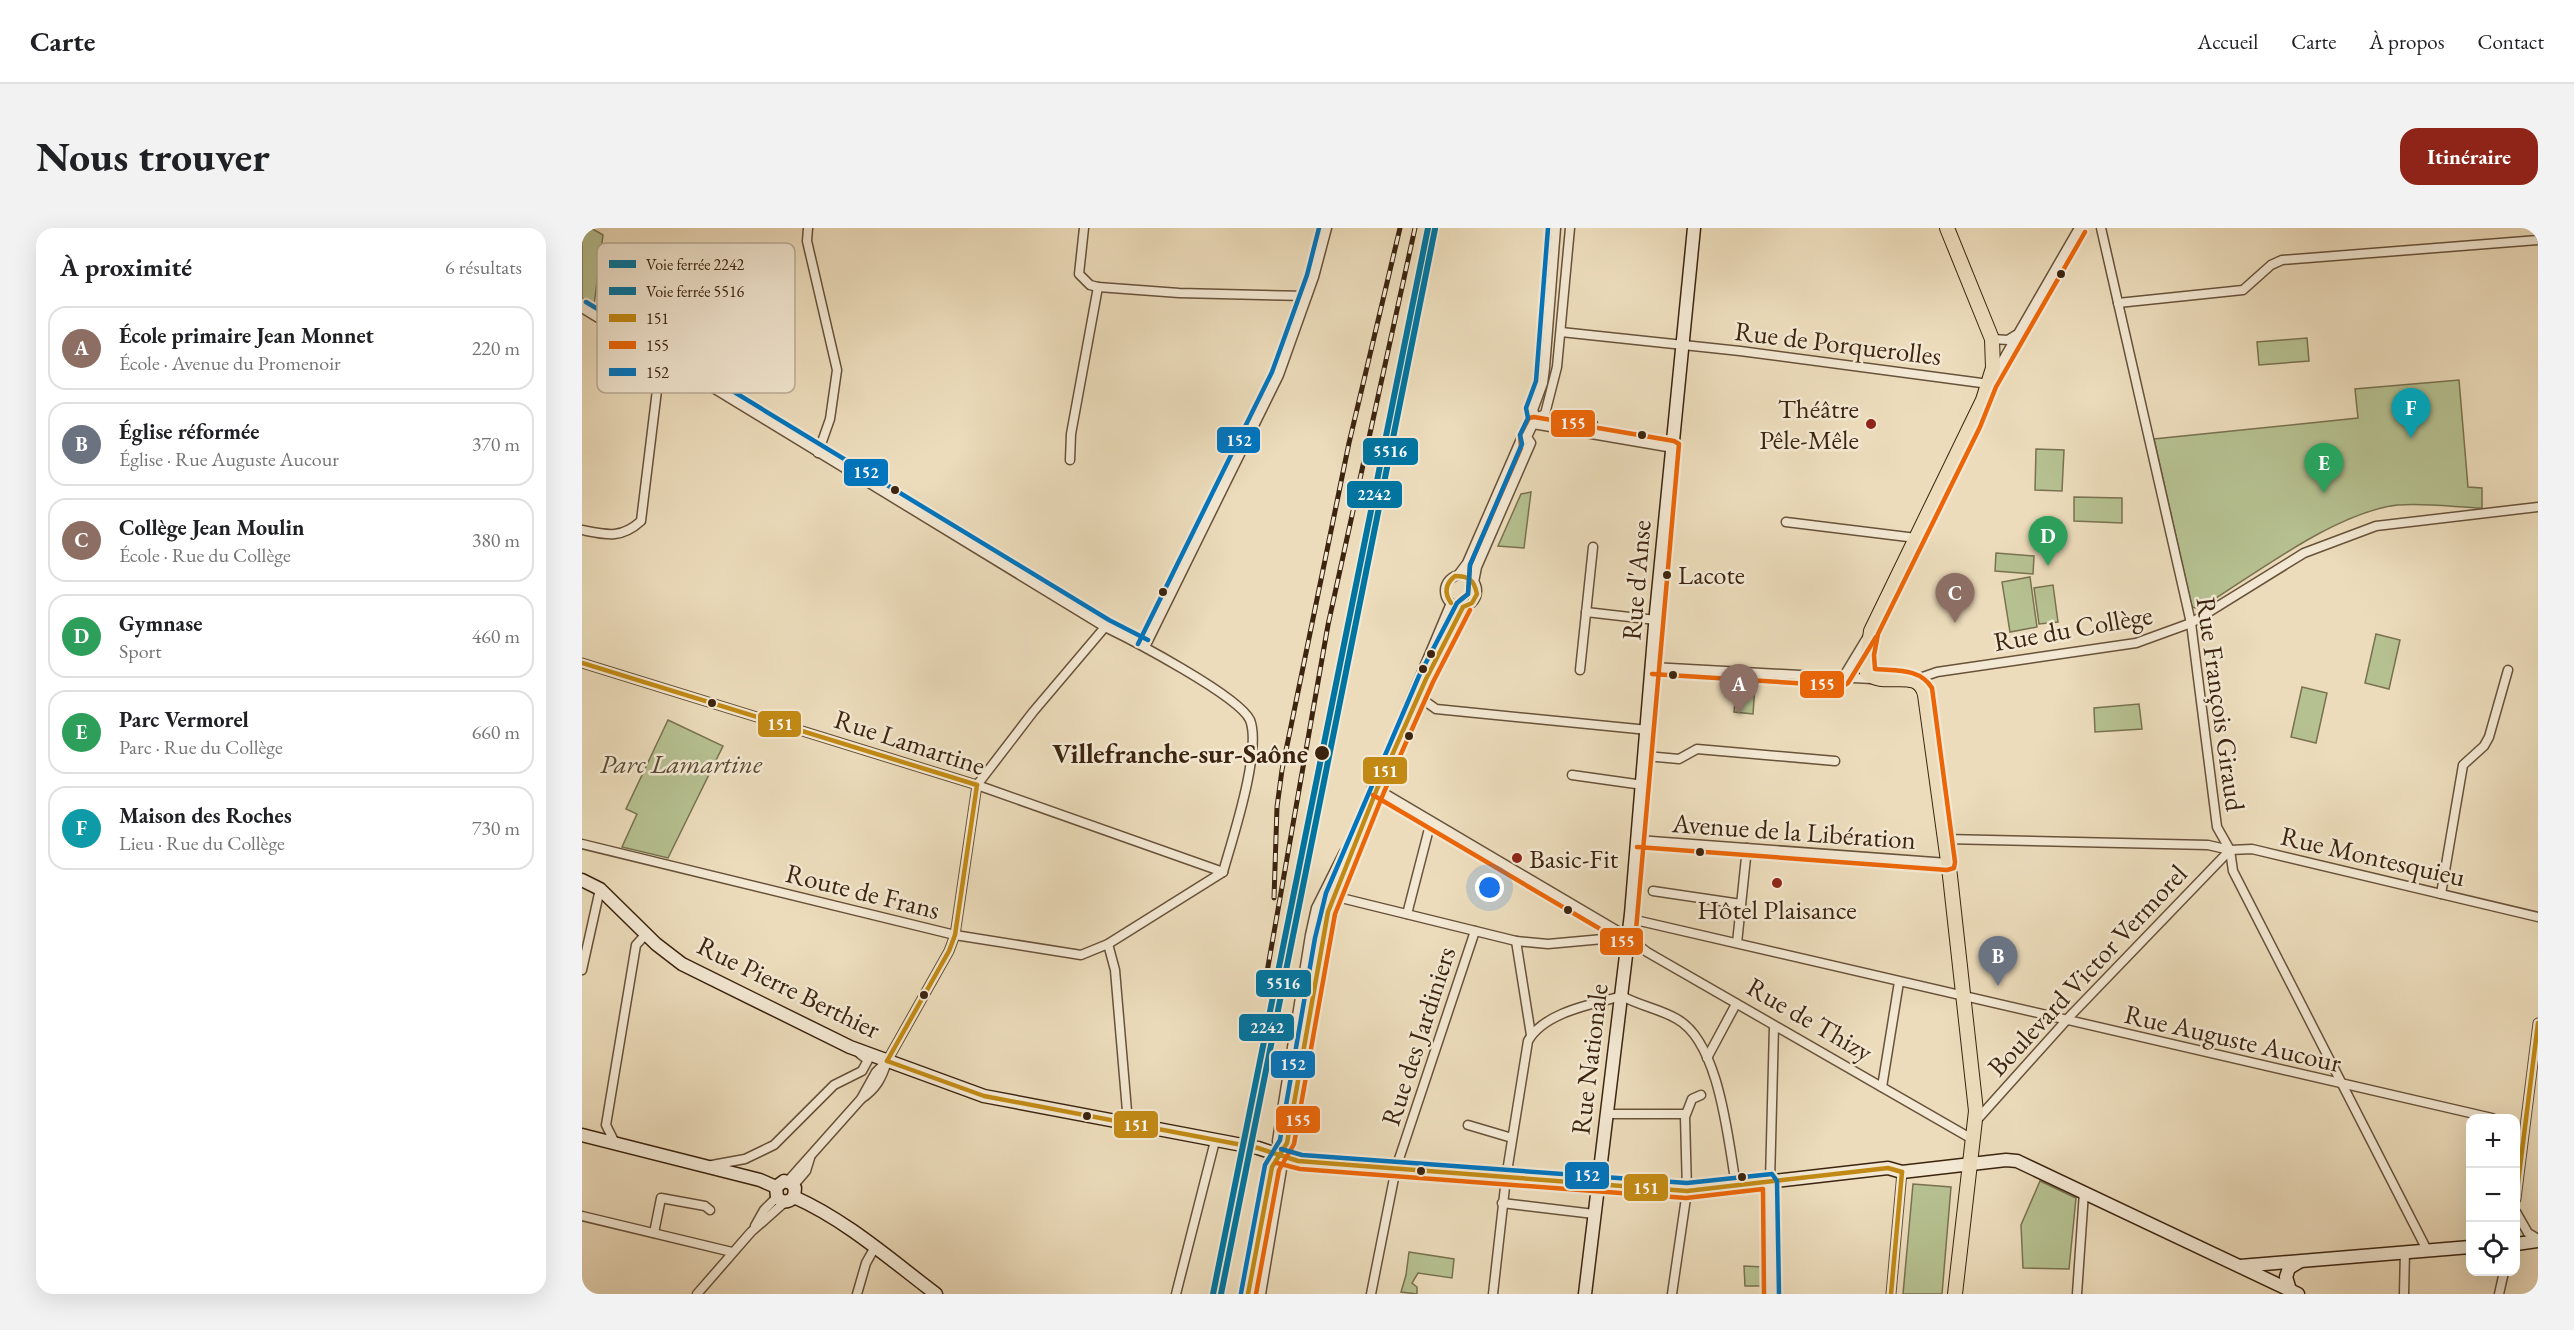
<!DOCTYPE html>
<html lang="fr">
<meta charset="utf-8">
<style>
body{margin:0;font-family:"EB Garamond",serif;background:#f2f2f2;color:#202124}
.controls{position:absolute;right:18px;bottom:18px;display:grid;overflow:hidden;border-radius:12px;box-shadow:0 6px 24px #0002}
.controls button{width:54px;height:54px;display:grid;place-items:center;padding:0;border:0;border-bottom:2px solid #e0e0e0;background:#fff;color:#202124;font:30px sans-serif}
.you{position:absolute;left:908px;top:660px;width:21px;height:21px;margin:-15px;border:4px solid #fff;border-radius:50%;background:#1a73e8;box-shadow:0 0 0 9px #1a73e833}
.badge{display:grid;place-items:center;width:39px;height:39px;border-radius:50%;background:#8f2418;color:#fff;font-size:20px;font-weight:700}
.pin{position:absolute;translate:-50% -50px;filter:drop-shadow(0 2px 3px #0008)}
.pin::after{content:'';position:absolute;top:32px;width:21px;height:18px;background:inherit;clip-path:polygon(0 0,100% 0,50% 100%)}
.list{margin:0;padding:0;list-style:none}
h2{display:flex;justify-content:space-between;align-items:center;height:78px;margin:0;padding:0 24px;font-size:26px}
h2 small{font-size:20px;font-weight:400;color:#757577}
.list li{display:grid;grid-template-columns:39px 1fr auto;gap:18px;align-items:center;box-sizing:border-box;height:84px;margin:0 12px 12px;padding:0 12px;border:2px solid #e0e0e0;border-radius:18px}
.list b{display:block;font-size:22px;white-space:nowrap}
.list p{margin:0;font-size:20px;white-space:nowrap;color:#757577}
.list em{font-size:20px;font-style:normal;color:#757577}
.icon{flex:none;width:33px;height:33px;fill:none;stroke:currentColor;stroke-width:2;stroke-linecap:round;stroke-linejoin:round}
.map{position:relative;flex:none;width:1956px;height:1066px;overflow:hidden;border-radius:18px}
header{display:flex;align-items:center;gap:36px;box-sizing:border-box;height:84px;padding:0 30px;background:#fff;border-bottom:2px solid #e0e0e0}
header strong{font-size:28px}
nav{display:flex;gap:33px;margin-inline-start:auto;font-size:21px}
.intro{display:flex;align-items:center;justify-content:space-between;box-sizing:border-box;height:144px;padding:0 36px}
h1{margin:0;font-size:42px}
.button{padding:15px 27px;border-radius:18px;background:#8f2418;color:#fff;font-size:21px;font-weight:700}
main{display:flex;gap:36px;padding:0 36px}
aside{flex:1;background:#fff;border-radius:18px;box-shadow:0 6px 24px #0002}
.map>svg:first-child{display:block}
.green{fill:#b6c191;stroke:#797250;stroke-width:1.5}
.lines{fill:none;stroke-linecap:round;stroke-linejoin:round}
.street-casing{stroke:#68523a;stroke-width:11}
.secondary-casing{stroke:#3c240f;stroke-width:15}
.primary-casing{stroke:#3c240f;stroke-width:16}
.street{stroke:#f3e8d3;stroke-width:8}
.secondary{stroke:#f3e8d3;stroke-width:12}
.primary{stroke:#ecdcbb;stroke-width:14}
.rail-casing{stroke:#3c240f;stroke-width:5}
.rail{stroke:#f3e8d3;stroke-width:3;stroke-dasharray:9;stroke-linecap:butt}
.bus-1-casing{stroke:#f3e8d3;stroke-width:9}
.bus-2-casing{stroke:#f3e8d3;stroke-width:9}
.bus-3-casing{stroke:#f3e8d3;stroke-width:9}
.bus-1{stroke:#c28a15;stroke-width:4.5}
.bus-2{stroke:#ec6608;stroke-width:4.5}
.bus-3{stroke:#0075bf;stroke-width:4.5}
.rail-1-casing{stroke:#f3e8d3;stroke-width:10}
.rail-2-casing{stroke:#f3e8d3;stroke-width:10}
.rail-1{stroke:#0075a1;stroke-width:6}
.rail-2{stroke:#0075a1;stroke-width:6}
.bus-dot{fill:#3c240f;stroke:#f3e8d3;stroke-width:2}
.poi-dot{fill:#8f2418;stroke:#f3e8d3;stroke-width:2}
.labels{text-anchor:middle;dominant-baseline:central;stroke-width:5;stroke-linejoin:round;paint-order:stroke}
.bus-label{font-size:26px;fill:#3c240f;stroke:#f3e8d3;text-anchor:start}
.street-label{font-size:27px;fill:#3c240f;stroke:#f3e8d3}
.poi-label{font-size:27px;fill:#3c240f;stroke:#f3e8d3;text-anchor:end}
.stop-label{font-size:27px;font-weight:bold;fill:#3c240f;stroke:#f3e8d3;text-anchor:end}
.park-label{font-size:27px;font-style:italic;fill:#5a4b30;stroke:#f3e8d3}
.key{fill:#f3e8d3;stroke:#bcad98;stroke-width:1.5}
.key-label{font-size:16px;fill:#3c240f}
.line-badge{stroke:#f3e8d3;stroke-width:2}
.badge-label{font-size:16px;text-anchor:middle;font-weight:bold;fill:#fff}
</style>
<header>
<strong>Carte</strong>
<nav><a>Accueil</a><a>Carte</a><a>À propos</a><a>Contact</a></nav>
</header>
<div class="intro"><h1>Nous trouver</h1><a class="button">Itinéraire</a></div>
<main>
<aside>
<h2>À proximité<small>6 résultats</small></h2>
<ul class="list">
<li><span class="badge" style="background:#8d6e63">A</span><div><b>École primaire Jean Monnet</b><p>École · Avenue du Promenoir</p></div><em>220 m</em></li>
<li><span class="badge" style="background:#6b7280">B</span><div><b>Église réformée</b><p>Église · Rue Auguste Aucour</p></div><em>370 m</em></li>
<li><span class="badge" style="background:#8d6e63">C</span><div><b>Collège Jean Moulin</b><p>École · Rue du Collège</p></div><em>380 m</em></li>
<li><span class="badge" style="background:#2e9e5b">D</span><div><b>Gymnase</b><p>Sport</p></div><em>460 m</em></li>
<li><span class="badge" style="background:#2e9e5b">E</span><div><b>Parc Vermorel</b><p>Parc · Rue du Collège</p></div><em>660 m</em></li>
<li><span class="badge" style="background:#0f9aa8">F</span><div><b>Maison des Roches</b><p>Lieu · Rue du Collège</p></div><em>730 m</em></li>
</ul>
</aside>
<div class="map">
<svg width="1956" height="1066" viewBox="0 0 1956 1066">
<rect width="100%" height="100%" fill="#ecdcbb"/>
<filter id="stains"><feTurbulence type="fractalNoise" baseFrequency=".00333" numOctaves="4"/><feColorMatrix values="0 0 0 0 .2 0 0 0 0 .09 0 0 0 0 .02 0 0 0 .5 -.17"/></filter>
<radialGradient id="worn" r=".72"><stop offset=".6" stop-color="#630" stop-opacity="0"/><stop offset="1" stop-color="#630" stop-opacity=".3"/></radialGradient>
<!-- green -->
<g class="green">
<polygon points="0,0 9,0 21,7 12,77 0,70"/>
<polygon points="1725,110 1727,133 1677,137 1675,114"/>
<path d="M1877,152L1886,259L1900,260V280C1873,279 1843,275 1816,277C1753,284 1672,347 1617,381L1610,379L1572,211L1776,190L1773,161Z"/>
<polygon points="1454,221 1482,222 1480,263 1453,262"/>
<polygon points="949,264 942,320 916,318 939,266"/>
<polygon points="1492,269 1540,270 1540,295 1492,293"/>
<polygon points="1414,325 1452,328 1451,346 1413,343"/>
<polygon points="1448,349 1455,399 1428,404 1420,354"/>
<polygon points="1471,357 1476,394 1457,396 1452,360"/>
<polygon points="1794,406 1818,412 1807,461 1783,455"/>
<polygon points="1155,455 1173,457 1171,486 1152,484"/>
<polygon points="1720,459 1745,465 1734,515 1709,509"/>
<polygon points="1557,476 1560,501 1513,504 1512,480"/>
<polygon points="86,492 141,518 86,630 40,619 55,586 44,581"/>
<polygon points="1458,953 1494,970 1487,1041 1441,1040 1439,997"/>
<polygon points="1331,956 1369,959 1360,1066 1321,1066"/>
<polygon points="827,1024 872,1031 870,1050 836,1045 830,1055 835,1059 835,1066 819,1064 824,1047"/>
<polygon points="1162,1038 1181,1039 1181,1058 1163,1058"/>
</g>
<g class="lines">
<defs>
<g id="street">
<polyline points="226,0 225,13 255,142 248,191 236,225"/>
<polyline points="502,0 497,46 508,57 516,59 597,65 725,68"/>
<polyline points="1519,0 1609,395 1635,599 1648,622 1651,643 1845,1022"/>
<polyline points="1536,75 1661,62 1689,37 1700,32 1956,12"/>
<path d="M0,80L523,399C550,412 657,468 668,492C680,522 650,612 641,644"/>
<polyline points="979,104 1158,123 1407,156 1497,0"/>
<polyline points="1410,111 1426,112 1434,107"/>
<polyline points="954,190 963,186 975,139 988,0"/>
<polyline points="951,196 1091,220"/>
<polyline points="1009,205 1011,196"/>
<polyline points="488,232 489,206 516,59"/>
<polyline points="1204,294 1334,310"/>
<path d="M0,302C25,307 39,311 59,293L75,162L90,135"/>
<polyline points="876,347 885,335 939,211 945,209"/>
<circle cx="879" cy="363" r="16"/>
<polyline points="892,354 895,339 949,215 945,209 954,190 951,182 961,155 963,140 974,0"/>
<polyline points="1004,384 1074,392"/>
<polyline points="563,419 697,147 732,49 745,0"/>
<polyline points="0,435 395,557 641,644"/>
<polyline points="1070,439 1290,451"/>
<polyline points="998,442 1011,319"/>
<polyline points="1260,451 1286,408"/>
<polyline points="1332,452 1355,444 1554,415 1609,395 1722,325 1794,298 1956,279"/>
<polyline points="836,468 854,481 1066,502"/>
<polyline points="826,477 869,375"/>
<polyline points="1064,528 1097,531 1115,521 1253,533"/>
<polyline points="990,547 1061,557"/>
<polyline points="790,558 1046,709 1065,724 1390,911"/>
<polyline points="1363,611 1626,617 1648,622 1670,621 1956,689"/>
<polyline points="1056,612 1366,635"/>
<polyline points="0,616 373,707 499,727 526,716 641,644"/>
<polyline points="1071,663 1159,676"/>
<polyline points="1859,666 1881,537 1902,518 1907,509 1926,442"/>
<polyline points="747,667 934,713 966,716 1043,709"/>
<polyline points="825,686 849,593"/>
<polyline points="1049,691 1910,890"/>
<polyline points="934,713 949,807"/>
<polyline points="1155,715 1165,620"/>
<polyline points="526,716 533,742 545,883 555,897"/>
<polyline points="0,742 18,661"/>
<polyline points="1125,830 1154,776"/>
<polyline points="1300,859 1317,754"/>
<path d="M279,871C294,861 300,850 305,833L367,723L373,707L395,557L451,484L523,399"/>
<polyline points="1024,886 1103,886"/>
<polyline points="1393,894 1490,786 1648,622"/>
<polyline points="886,897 930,910"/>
<polyline points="33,915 24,897 54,717 65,705"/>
<polyline points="130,937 163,931 192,917 252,857 280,843 286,832 278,826"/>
<polyline points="206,953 279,871 294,844 305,833"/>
<polyline points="212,957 224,943 228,930"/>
<polyline points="1934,971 1956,795"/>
<polyline points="920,975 1012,986"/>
<polyline points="1934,984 1946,1005 1956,1011"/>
<polyline points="0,988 150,1024"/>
<polyline points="173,998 182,982 195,969"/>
<polyline points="72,1005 79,970 123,978 128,982"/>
<polyline points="115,1066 169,1004 203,974"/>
<polyline points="275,1066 284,1035 293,1019"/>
<polyline points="594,1066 633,913"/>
<polyline points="666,1066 690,939 705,915 746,684 795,561 844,451 881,379"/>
<polyline points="679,1066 700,941 695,913 728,707 734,680 762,624"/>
<polyline points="789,1066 814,940 893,703"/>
<path d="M911,1066L924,950L946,813C962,784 1011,776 1040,768C1058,778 1078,781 1095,791C1138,815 1146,913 1154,957"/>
<polyline points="1090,1066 1105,963 1103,889 1110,871 1119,867"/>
<polyline points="1190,1066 1188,953 1192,798"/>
<polyline points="1309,1066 1320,944"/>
<polyline points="1495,1066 1502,964"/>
<polyline points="1822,1066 1823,1023"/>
<polyline points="1917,1066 1922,1044"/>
</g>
<g id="secondary">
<polyline points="0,652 18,661 74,716 100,736 268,819 402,868 676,920 716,933 1105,963 1306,940 1320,944 1424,932 1435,933 1716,1066"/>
<polyline points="0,907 178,952 194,959"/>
<polyline points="194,959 202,953 209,955 213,960 212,969"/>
<path d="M194,959L195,969C200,975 206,975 212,969"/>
<path d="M212,969C264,992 309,1032 354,1066"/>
<polyline points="1934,1016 1956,1013"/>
<polyline points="1658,1038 1888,1019"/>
<polyline points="1708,1062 1704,1049 1707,1040 1717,1034"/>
<polyline points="1003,1066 1049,686 1074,385 1112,0"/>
</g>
<path id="primary" d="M1365,0L1410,111L1411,140L1401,172L1289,403L1284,440L1285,445C1302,461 1337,438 1343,467L1368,648L1394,883L1373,1066"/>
</defs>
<!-- street casing -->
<use href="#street" class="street-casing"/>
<!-- secondary casing -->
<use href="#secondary" class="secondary-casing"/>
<!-- primary casing -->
<use href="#primary" class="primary-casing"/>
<!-- street -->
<use href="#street" class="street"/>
<!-- secondary -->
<use href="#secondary" class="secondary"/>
<!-- primary -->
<use href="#primary" class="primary"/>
<defs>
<g id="rail">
<polyline points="692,670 695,579 700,542 767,215 818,0"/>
<polyline points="681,767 746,397 833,0"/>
</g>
</defs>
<!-- rail casing -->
<use href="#rail" class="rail-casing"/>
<!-- rail -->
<use href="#rail" class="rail"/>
<defs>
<g id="bus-1">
<path d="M869,375C862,365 863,356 873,348C887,348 892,352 895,366L890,375L881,379"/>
<polyline points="0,435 395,557"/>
<polyline points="305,833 402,868 676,920 716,933 1105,963 1306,940 1320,944"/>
<polyline points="305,833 367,723 373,707 395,557"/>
<polyline points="1934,971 1956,795"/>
<polyline points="666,1066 690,939 705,915 746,684 795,561 844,451 881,379"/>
<polyline points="1309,1066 1320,944"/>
</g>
<g id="bus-2">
<polyline points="1070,446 1261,458 1266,455 1294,409"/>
<polyline points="791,567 1042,715 1048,716 1053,713 1097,216 1092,213 952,189 947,190 938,207 939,220 888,337 886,366 878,372"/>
<path d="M1055,619L1365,642L1372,640L1373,634L1350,460C1338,440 1315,443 1293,441L1292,427L1296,406L1398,199L1414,159L1503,4"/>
<polyline points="695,935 718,941 1104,970 1181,961 1182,1066"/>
<polyline points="674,1066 697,942 712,916 753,686 802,564 851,454 888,382"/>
</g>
<g id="bus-3">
<polyline points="4,74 527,392 566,412"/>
<polyline points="556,416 690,144 725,47 737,0"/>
<polyline points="699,921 720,927 1105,955 1190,946 1195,953 1197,1066"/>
<polyline points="659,1065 683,937 698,912 733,710 744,665 837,448 875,375 886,366 888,337 940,216 938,207 946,190 944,180 954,153 966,0"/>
</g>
</defs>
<!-- bus-1 casing -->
<use href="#bus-1" class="bus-1-casing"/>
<!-- bus-2 casing -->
<use href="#bus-2" class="bus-2-casing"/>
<!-- bus-3 casing -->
<use href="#bus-3" class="bus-3-casing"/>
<!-- bus-1 -->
<use href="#bus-1" class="bus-1"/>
<!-- bus-2 -->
<use href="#bus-2" class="bus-2"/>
<!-- bus-3 -->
<use href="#bus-3" class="bus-3"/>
<defs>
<polyline id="rail-1" points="631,1066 846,0"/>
<polyline id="rail-2" points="639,1066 853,1"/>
</defs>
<!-- rail-1 casing -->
<use href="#rail-1" class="rail-1-casing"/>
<!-- rail-2 casing -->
<use href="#rail-2" class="rail-2-casing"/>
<!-- rail-1 -->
<use href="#rail-1" class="rail-1"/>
<!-- rail-2 -->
<use href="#rail-2" class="rail-2"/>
</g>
<!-- markers -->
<g class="bus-dot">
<circle cx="1479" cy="46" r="5"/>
<circle cx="1060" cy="207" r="5"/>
<circle cx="313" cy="262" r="5"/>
<circle cx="1085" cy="347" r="5"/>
<circle cx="581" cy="364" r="5"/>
<circle cx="849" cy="426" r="5"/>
<circle cx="841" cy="441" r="5"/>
<circle cx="1091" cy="447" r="5"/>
<circle cx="130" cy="475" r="5"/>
<circle cx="827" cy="508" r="5"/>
<circle cx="740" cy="525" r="8"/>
<circle cx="1118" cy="624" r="5"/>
<circle cx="986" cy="682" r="5"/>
<circle cx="342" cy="767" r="5"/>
<circle cx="505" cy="888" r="5"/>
<circle cx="839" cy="943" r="5"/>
<circle cx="1160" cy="949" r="5"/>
</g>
<g class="poi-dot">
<circle cx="1289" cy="196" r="6"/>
<circle cx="935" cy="630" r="6"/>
<circle cx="1195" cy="655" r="6"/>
</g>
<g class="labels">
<!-- bus labels -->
<g class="bus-label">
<text x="1096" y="347">Lacote</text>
</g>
<!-- street labels -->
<g class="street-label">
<text transform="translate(1256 115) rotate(7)">Rue de Porquerolles</text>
<text transform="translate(1054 352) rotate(-85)">Rue d'Anse</text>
<text transform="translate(1491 400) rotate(-10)">Rue du Collège</text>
<text transform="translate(1639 476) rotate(82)">Rue François Giraud</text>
<text transform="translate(328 514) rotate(18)">Rue Lamartine</text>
<text transform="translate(1212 603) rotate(4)">Avenue de la Libération</text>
<text transform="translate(1791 628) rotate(13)">Rue Montesquieu</text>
<text transform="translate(281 663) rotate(14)">Route de Frans</text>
<text transform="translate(1505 742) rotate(-47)">Boulevard Victor Vermorel</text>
<text transform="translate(207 759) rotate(26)">Rue Pierre Berthier</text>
<text transform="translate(1228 791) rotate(30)">Rue de Thizy</text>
<text transform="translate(836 808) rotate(-72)">Rue des Jardiniers</text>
<text transform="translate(1651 810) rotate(13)">Rue Auguste Aucour</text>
<text transform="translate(1007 831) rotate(-83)">Rue Nationale</text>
</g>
<!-- poi labels -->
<g class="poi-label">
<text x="1277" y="180">Théâtre<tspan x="1277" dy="31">Pêle-Mêle</tspan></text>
<text x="947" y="630" text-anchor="start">Basic-Fit</text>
<text x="1195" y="681" text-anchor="middle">Hôtel Plaisance</text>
</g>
<!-- stop labels -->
<g class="stop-label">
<text x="726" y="525">Villefranche-sur-Saône</text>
</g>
<!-- park labels -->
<g class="park-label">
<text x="99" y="535">Parc Lamartine</text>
</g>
</g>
<!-- legend -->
<rect x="15" y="15" width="198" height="150" rx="9" class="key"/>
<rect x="27" y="32" width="27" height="8" fill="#0075a1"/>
<rect x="27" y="59" width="27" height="8" fill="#0075a1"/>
<rect x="27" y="86" width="27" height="8" fill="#c28a15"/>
<rect x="27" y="113" width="27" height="8" fill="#ec6608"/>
<rect x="27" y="140" width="27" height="8" fill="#0075bf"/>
<g class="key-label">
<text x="64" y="42">Voie ferrée 2242</text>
<text x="64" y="69">Voie ferrée 5516</text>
<text x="64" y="96">151</text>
<text x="64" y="123">155</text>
<text x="64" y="150">152</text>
</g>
<g class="line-badge">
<rect x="968" y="181" width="46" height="29" rx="6" fill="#ec6608"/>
<rect x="634" y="198" width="45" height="28" rx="6" fill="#0075bf"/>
<rect x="780" y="209" width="57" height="29" rx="6" fill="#0075a1"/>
<rect x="261" y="230" width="46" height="29" rx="6" fill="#0075bf"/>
<rect x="764" y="252" width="57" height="29" rx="6" fill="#0075a1"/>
<rect x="1217" y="442" width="46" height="29" rx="6" fill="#ec6608"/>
<rect x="175" y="482" width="45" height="28" rx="6" fill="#c28a15"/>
<rect x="780" y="528" width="46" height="29" rx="6" fill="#c28a15"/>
<rect x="1017" y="699" width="45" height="29" rx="6" fill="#ec6608"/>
<rect x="673" y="741" width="57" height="29" rx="6" fill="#0075a1"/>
<rect x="656" y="785" width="57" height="29" rx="6" fill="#0075a1"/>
<rect x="688" y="822" width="46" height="29" rx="6" fill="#0075bf"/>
<rect x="693" y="877" width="46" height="29" rx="6" fill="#ec6608"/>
<rect x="531" y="882" width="46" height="29" rx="6" fill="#c28a15"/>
<rect x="982" y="933" width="46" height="29" rx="6" fill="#0075bf"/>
<rect x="1041" y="945" width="46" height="29" rx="6" fill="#c28a15"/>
</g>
<g class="badge-label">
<text x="991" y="201">155</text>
<text x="657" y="218">152</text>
<text x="808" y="229">5516</text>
<text x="284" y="250">152</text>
<text x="792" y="272">2242</text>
<text x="1240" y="462">155</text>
<text x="198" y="502">151</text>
<text x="803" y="549">151</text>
<text x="1040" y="719">155</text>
<text x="701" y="761">5516</text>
<text x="685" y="805">2242</text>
<text x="711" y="842">152</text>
<text x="716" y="898">155</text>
<text x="554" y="903">151</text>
<text x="1005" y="953">152</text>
<text x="1064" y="966">151</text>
</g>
<rect width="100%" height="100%" filter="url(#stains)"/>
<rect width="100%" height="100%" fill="url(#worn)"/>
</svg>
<div class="controls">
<button>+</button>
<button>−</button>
<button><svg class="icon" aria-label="locate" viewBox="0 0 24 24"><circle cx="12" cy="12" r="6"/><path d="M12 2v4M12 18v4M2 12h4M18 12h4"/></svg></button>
</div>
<div class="you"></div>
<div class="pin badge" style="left:1157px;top:486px;background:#8d6e63">A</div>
<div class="pin badge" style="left:1416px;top:758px;background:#6b7280">B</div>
<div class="pin badge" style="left:1373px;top:395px;background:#8d6e63">C</div>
<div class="pin badge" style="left:1466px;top:338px;background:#2e9e5b">D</div>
<div class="pin badge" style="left:1742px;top:265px;background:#2e9e5b">E</div>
<div class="pin badge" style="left:1829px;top:210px;background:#0f9aa8">F</div>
</div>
</main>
